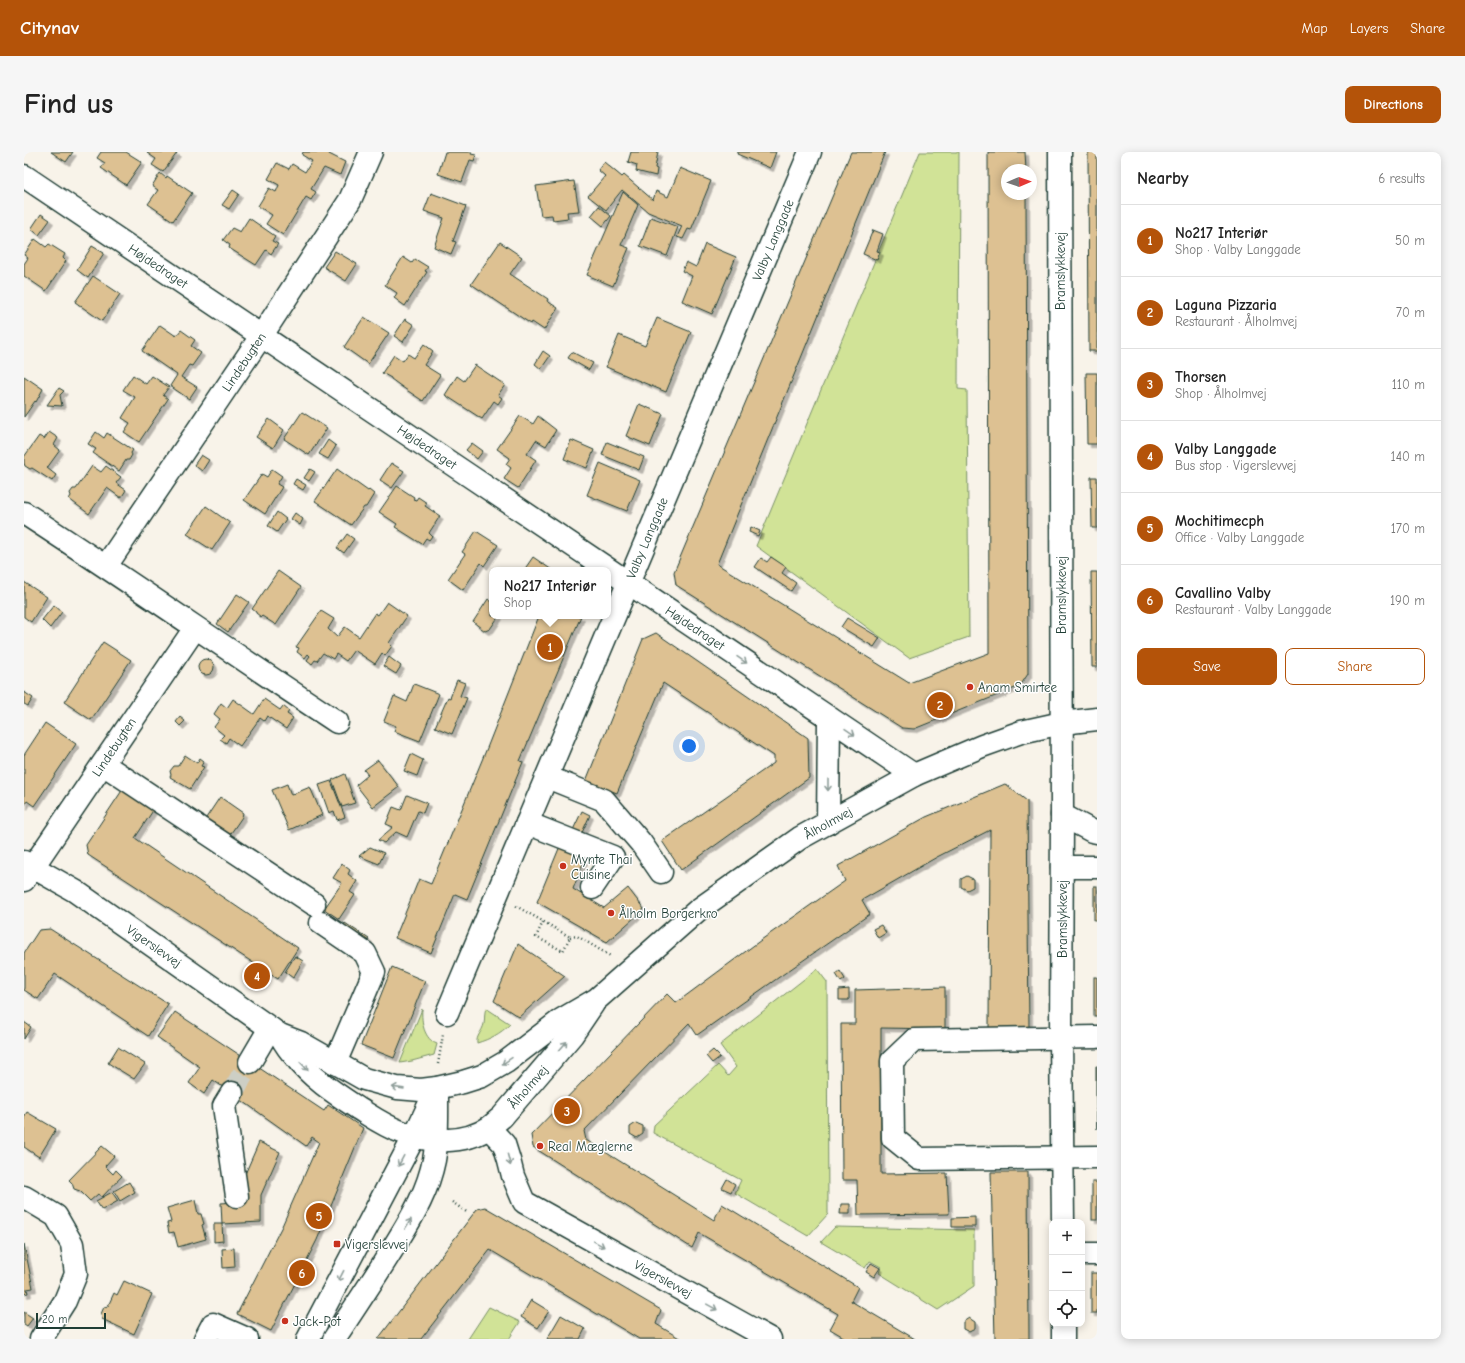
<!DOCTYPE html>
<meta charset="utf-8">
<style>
body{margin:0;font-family:"Comic Neue",sans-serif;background:#f6f6f6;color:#222}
.controls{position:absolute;right:12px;bottom:12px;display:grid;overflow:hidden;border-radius:8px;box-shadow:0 2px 10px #0003}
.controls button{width:36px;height:36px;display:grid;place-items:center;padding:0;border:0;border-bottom:1px solid #e0e0e0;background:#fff;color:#222;font:20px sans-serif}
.compass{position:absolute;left:977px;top:12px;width:36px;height:36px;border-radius:50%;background:#fff;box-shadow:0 2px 10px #0003;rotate:88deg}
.scale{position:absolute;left:12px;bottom:10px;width:70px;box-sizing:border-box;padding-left:4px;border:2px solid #1f3d34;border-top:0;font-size:11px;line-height:14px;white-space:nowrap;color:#1f3d34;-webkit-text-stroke:3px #fff;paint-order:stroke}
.you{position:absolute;left:665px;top:594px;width:14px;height:14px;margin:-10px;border:3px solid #fff;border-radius:50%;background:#1a73e8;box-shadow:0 0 0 6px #1a73e833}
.badge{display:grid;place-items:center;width:26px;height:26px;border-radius:50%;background:#b45309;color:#fff;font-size:13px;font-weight:700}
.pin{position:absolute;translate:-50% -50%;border:2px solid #fff;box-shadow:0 1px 4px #0006}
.popup{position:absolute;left:465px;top:415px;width:122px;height:52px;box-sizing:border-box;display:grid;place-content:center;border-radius:8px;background:#fff;filter:drop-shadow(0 1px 3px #0005);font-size:13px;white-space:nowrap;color:#767676}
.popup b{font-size:15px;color:#222}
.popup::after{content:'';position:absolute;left:50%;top:100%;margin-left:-8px;border:8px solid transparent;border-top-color:#fff}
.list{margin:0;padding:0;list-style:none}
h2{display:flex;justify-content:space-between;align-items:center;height:52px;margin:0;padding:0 16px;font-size:17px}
h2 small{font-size:13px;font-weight:400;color:#767676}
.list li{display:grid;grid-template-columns:26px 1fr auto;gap:12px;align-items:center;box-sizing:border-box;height:72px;padding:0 16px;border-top:1px solid #e0e0e0}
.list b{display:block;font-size:15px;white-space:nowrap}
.list p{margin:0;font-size:13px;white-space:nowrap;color:#767676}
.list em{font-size:13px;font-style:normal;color:#767676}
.actions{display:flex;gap:8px;padding:12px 16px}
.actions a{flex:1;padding:9px 0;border:1px solid #b45309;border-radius:8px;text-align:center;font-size:14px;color:#b45309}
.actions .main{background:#b45309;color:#fff}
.icon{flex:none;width:22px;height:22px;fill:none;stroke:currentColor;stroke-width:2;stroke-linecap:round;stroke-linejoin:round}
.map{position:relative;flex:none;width:1073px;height:1187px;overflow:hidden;border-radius:8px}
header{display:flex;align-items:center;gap:24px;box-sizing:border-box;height:56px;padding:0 20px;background:#b45309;color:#fff}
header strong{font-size:19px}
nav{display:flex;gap:22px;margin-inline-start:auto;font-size:14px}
.intro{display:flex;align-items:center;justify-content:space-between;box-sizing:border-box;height:96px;padding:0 24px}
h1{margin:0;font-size:28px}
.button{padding:10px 18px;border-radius:8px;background:#b45309;color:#fff;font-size:14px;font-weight:700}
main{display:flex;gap:24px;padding:0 24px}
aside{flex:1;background:#fff;border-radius:8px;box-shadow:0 2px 10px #0003}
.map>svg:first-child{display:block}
.green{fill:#d1e397;stroke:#789066}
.building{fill:#ddc192;stroke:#1f3d34;filter:url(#shadow)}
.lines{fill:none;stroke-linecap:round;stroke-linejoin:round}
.minor-tunnel{stroke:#cdcfc5;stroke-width:22;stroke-dasharray:22 11;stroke-linecap:butt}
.minor-casing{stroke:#1f3d34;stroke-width:25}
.major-casing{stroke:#1f3d34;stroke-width:25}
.path{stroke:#1f3d34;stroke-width:2.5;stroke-dasharray:1 3;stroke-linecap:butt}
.minor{stroke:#fff;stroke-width:22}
.major{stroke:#fff;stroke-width:22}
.oneway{stroke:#8f9e9a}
.poi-dot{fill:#c8321e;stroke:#fff;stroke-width:1.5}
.labels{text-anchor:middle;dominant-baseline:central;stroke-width:3;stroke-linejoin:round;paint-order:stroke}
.street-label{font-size:13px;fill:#1f3d34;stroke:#fff}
.poi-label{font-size:13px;fill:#1f3d34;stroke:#fff;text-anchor:start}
</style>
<header>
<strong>Citynav</strong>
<nav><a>Map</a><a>Layers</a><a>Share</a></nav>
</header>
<div class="intro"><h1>Find us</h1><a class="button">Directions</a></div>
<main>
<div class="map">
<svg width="1073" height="1187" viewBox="0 0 1073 1187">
<defs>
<filter id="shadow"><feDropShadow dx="3.5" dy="3.5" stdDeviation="0" flood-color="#0004"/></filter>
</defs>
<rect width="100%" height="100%" fill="#f8f3e9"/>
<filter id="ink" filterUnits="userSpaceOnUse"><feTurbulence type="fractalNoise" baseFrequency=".025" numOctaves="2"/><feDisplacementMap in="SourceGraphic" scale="8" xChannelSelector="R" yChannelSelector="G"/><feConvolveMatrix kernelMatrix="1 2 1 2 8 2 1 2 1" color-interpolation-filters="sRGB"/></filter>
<g filter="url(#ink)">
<!-- green -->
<g class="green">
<polygon points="896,0 935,0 934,237 943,238 945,485 885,506 732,394"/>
<polygon points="793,817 803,830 804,1062 784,1084 711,1041 717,1028 629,981 630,973 694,913 704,924 712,915 696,893"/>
<path d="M462,856L486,872C476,882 466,887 453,891C452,884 458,880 460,872C461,867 460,861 462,856Z"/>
<path d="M398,857C397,870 400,887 413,892L410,903L388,909L376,911Z"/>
<polygon points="811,1075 950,1078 950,1134 914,1158 855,1121 857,1115 846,1109 841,1116 797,1090"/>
<polygon points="465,1155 496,1170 485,1187 444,1187"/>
</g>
<!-- building -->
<g class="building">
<polygon points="27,0 49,0 42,10"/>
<polygon points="77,0 102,0 118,10 102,33 77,16 81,11 73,6"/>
<polygon points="124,0 151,0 153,1 139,20 128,13 132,7 123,1"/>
<polygon points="279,0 305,0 305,2 321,10 316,23 300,16 287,37 292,40 287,48 282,45 259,83 242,72 248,63 234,54 245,36 252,40 255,33 244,27 253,11 265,17 268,12 281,20 288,9 278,3"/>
<polygon points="421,0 448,0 447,2 452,3 450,9 446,8 438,30 414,22"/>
<polygon points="607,0 634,0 631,16 633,17 632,24 612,19 613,13 604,10"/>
<polygon points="714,0 752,0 746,16 713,2"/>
<polygon points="827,0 861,0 693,412 885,531 965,501 964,0 1001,0 1002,18 983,18 983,42 1002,42 1004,522 996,534 890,577 878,576 652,433 650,420"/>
<polygon points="1064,0 1073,0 1073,199 1065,199"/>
<polygon points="580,10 598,25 600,23 629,48 632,39 644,45 656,16 687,29 667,78 664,77 659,87 653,85 658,74 624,60 598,38 582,58 564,44 581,24 574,18"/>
<polygon points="136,21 142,26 143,24 168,41 149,69 124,52 134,38 128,34"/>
<polygon points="550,29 555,59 543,60 544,66 529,68 528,63 517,64 512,34"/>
<polygon points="209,38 215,42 205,57 198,53"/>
<polygon points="599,40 614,53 597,93 605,96 589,134 563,123"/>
<polygon points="407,41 442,54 429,89 432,90 427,102 410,95 420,66 400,59"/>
<polygon points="575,54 587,64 579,74 567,64"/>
<polygon points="17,62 26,68 15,83 7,77"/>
<polygon points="627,65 654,75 643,104 616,94"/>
<polygon points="225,66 251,84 248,89 254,92 247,102 242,98 232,113 205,96 206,93 199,88 208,76 216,80"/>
<polygon points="849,78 859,82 853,99 856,100 853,108 839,102"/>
<polygon points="11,87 22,95 25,92 41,102 39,106 42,109 22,139 0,124 0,112 4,106 0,103"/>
<polygon points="476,90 498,105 486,122 524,147 523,149 534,156 520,178 508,170 507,172 447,132"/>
<polygon points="681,92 712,105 688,162 658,149 668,124 658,119 662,110 672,115"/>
<polygon points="68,94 80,101 64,126 53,118"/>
<polygon points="311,99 333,112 322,129 300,115"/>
<polygon points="379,105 388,111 391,107 404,115 401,119 403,120 381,154 370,146 373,141 361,133"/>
<polygon points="69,124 96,142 78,169 51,150"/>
<polygon points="340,165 365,181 344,212 320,195"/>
<polygon points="633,166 667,180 642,240 582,215 595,183 621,194"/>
<polygon points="381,167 390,173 379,190 370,184"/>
<polygon points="136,173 152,184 157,178 171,188 167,194 177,201 168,214 165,213 157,225 173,235 165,247 146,234 153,223 118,199"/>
<polygon points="400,192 409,199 400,213 416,223 399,249 378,235 367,227 367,226 358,221 370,203 379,209 384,202 390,206"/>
<polygon points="519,199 526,204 517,217 511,212"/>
<polygon points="548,200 569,211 565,218 544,206"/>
<polygon points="451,213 481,233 474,243 478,246 474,252 470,249 458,267 421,243 433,224 440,229"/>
<polygon points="1062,221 1073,221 1073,292 1063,292"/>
<polygon points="109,223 122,232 128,224 145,235 139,243 144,247 115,290 100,280 106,271 98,266 111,245 99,238"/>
<polygon points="0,224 19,237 12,250 11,249 0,265"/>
<polygon points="35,236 40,239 36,243 38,254 23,253"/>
<polygon points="615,252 639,262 626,294 602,284"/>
<polygon points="278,260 303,276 285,303 260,287"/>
<polygon points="496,264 509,272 514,264 532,278 522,294 512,288 503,302 512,308 494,336 480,327 487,316 482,312 486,306 473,297"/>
<polygon points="245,267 260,278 249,296 232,285"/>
<polygon points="25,280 34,286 30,293 36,298 23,316 32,323 28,329 8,316 6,317 1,314 0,311 0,305 15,284 20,287"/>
<polygon points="72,280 80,286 83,281 109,298 107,301 108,303 105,308 102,308 95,319 69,301 72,297 64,292"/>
<polygon points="304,288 312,294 304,307 295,302"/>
<polygon points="547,288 570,298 563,316 540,307"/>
<polygon points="583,290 620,305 615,318 578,303"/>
<polygon points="448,291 459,299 453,307 442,298"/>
<polygon points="177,303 185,308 178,319 170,313"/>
<polygon points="367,311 380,319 368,336 356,328"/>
<polygon points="576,311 616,328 603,359 563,343"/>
<polygon points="68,314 77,320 82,314 97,325 92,331 102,338 97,346 83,336 65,362 45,347 47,344 46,341 49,337 52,337"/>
<polygon points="248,317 258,324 253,332 258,335 241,362 220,348 238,322 243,325"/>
<polygon points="286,317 291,320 285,329 280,326"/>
<polygon points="313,317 344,339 345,338 350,342 342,355 340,355 327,373 291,349"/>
<polygon points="1067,325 1073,325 1073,376 1068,376"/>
<polygon points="272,327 282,333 279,338 269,332"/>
<polygon points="373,334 390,345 389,347 392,348 394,345 403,351 401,354 416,364 405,381 408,384 405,388 402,386 398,392 371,375 373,372 355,360"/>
<polygon points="182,354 206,371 188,398 163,382"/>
<polygon points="253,360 262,367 253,380 244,374"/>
<polygon points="271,361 279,367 276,373 267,367"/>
<polygon points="727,375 736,379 734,384 725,380"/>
<polygon points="452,379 474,393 460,414 457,411 439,438 424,427 441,402 438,400"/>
<polygon points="323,382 330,387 320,401 313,396"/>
<polygon points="509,405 528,418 500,418"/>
<polygon points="747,405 762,415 758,421 772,431 767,439 731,415 737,406 743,410"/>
<polygon points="254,419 277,435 252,473 238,464 237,465 232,461 232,460 228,457"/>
<polygon points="1067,420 1073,420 1073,515 1068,515"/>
<polygon points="0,430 23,445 7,470 0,465"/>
<polygon points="213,442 225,450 204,480 193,472"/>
<polygon points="464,447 468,450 468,464 475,464 466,477 461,479 449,470"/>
<polygon points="363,450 383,464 365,491 368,494 361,504 358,501 351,512 330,498 322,509 312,502 309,507 299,501 293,509 291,508 288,512 283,508 286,504 284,502 281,506 273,500 275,496 272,495 297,459 310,467 304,477 313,485 321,475 335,485 351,461 354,463"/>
<polygon points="30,453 38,460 26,476 18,468"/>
<polygon points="515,464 557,464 496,609 499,610 443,747 431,742 407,801 371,786 395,727 407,732 463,596"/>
<polygon points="823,466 856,486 850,495 817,475"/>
<polygon points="632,481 784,586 785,626 657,718 638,689 750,611 750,604 639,531 593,641 562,629 619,487"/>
<polygon points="79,490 107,508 67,568 40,550"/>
<polygon points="365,505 377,514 372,522 359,514"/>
<circle cx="182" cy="515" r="8"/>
<polygon points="433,528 441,531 436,544 443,546 428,582 411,575 424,545 426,546"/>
<polygon points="390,532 415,542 396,589 370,579 372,574 360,569 370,544 383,550"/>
<polygon points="0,540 9,546 4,554 0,552"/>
<polygon points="209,547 230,562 240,547 256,558 259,554 265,559 263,562 269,566 262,577 243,564 240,569 236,566 216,594 205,586 202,591 196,587 200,583 190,575 196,567 190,562 197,551 203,556"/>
<polygon points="156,565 161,569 156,574 152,570"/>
<polygon points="21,571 52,592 10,654 3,649 0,654 0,603"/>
<polygon points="387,602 399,608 393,624 380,619"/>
<polygon points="161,603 173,611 176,606 180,609 177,614 180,615 166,637 146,625 147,623 146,619 150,614 154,614"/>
<polygon points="354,608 375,635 349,655 332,633 344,623 340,618"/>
<polygon points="321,622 331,651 318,655 308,628"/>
<polygon points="307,629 321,665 313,668 310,659 305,661 295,633"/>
<polygon points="263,632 267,643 286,635 298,663 265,678 248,638"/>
<polygon points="981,632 1003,649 1005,876 965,877 966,678 913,705 838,748 846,762 761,821 673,883 665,871 560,979 562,988 690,1068 698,1052 834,1135 827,1149 891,1187 823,1187 806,1177 814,1162 675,1081 668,1096 509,995 507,983 643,842 652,851 737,788 821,729 814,714 902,665"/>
<polygon points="101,634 132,654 111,686 274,796 254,827 64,703 62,693"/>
<polygon points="383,643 403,651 399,661 394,659 383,685 372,680 360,691 354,688 369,675 362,672 369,655 377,658"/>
<polygon points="196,645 219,661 218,665 205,684 180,669"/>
<polygon points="558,659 566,663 557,683 548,680"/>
<polygon points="536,694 561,706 549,737 580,756 604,736 620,757 583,790 513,750"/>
<polygon points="346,695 360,701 355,712 335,704"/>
<polygon points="318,712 326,718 324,722 333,729 326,740 331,743 315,767 300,757 318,731 309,726"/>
<polygon points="943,724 949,727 949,735 943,738 937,735 937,727"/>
<rect x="1070" y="734" width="3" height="34"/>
<polygon points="321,771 345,787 340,794 316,778"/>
<polygon points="857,773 862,781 854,786 849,777"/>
<polygon points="26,777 144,852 124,884 31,822 14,847 0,838 0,801 15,778"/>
<polygon points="494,792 541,824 495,865 470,849"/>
<polygon points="271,804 279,809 269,826 261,820"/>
<polygon points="368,815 401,829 370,906 337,893"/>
<polygon points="816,819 821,827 817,830 812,822"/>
<rect x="1070" y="825" width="3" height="39"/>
<polygon points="921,835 921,877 857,876 857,1022 923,1021 925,1062 834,1063 833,1028 818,1028 817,872 831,872 831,838"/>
<polygon points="825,837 825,848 815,848 815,838"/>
<polygon points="151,860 300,959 304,953 339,976 293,1088 247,1179 213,1162 258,1074 295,990 288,985 282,994 189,928 180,942 165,931 176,915 133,885"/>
<polygon points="0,870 7,875 0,887"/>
<polygon points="94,895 121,912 110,927 84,911"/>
<polygon points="689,898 696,905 688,911 682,904"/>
<polygon points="1072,914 1073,914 1073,977 1072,952"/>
<polygon points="3,960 32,977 15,1005 0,995 0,965"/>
<polygon points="612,971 619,974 619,982 613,986 606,982 606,975"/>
<polygon points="235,990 256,1000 237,1043 237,1070 198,1072 199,1089 190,1090 190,1072 198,1072 197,1051 224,1049 222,1031 218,1029"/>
<polygon points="78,994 90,1004 81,1014 89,1022 92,1018 98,1024 78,1045 74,1042 66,1049 56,1039 50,1037 48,1031 45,1028"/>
<polygon points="967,1020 1004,1020 1005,1187 971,1187"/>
<polygon points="703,1027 711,1032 707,1040 698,1036"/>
<polygon points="105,1030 111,1040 96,1049 90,1039"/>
<rect x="1068" y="1030" width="5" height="38"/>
<polygon points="88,1040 94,1049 78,1058 72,1049"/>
<polygon points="171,1048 174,1062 177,1062 180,1072 178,1073 182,1087 154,1095 150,1080 145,1081 143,1071 147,1070 143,1056"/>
<polygon points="817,1052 826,1052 826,1062 816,1062"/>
<polygon points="461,1055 637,1158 632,1172 657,1187 615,1187 466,1098 397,1187 354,1187 453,1057"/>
<polygon points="951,1065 951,1075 928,1075 928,1066"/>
<polygon points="0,1092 9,1136 3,1137 4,1141 0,1142"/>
<polygon points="210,1096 211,1115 199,1116 198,1097"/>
<polygon points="847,1111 856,1116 850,1125 842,1120"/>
<rect x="1067" y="1121" width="6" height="40"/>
<polygon points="100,1129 128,1142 110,1182 78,1167 77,1162 80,1155 84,1154 90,1141 93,1143"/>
<polygon points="507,1148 525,1159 514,1176 497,1165"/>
<polygon points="0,1160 9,1166 3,1174 0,1172"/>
<polygon points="537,1163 561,1177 556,1187 523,1187"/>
<polygon points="945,1166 951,1170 951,1177 945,1180 939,1177 939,1170"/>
</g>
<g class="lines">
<!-- minor-tunnel -->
<polyline class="minor-tunnel" points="208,941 226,910"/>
<defs>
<g id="minor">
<polyline points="1036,0 1038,663 1037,886 1039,1070"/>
<path d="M0,24C297,223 593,424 890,623"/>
<path d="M0,361C105,429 208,501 313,570"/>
<polyline points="82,414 238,183 326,48 347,0"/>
<polyline points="79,612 290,752"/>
<polyline points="523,625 580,648 617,691 637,720"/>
<polyline points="1038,663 1068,679 1073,680"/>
<polyline points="503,671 589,705 568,736"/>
<polyline points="804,671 805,566"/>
<polyline points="1038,715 1073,715"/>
<polyline points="0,728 171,476"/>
<polyline points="297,771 341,801 350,820 311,911"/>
<polyline points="423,861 786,0"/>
<polyline points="1073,885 890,888 868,909 869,986 895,1007 1073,1005"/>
<polyline points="226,910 246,876"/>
<polyline points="208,941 200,954 213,1044"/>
<polyline points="465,976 480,992 485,1008 489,1024 500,1050 746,1187"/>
<polyline points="0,1045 32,1064 48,1092 52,1122 41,1149 17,1187"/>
<polyline points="1058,1102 1073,1102"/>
<polyline points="1039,1172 1039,1187"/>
<polyline points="181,1187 189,1172 223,1187"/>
<polyline points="284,1187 390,985 413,936"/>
<path d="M310,1187C332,1154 354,1121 374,1088C390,1062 404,1038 410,1008C414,986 413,963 413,941"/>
</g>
<g id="major">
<polyline points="0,710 51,739 256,883 277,891 340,927 373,936 397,938 413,936 439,930 458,924 482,910 537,868 573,847 674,758 776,686 890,623 958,594 997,580 1038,571 1073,567"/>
<path d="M256,883C260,890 264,897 270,903C287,926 312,942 335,957C348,965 361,974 375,979C403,991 440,993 466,975C470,972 474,968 478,965L548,883L569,852"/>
</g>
</defs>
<!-- minor casing -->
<use href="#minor" class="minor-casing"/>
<!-- major casing -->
<use href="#major" class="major-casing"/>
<!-- path -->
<g class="path">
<polyline points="492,754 546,785 539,799 512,785 519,770"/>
<polyline points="546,785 553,784 588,805"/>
<polyline points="414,912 419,883"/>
<polyline points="428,1050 444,1061"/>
</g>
<!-- minor -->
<use href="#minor" class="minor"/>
<!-- major -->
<use href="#major" class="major"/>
</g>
<!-- one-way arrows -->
<defs><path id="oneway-shaft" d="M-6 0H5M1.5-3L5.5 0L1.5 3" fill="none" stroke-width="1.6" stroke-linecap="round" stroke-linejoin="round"/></defs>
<g class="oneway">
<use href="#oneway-shaft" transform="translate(718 508) rotate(34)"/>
<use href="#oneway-shaft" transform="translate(826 580) rotate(34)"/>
<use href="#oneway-shaft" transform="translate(804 633) rotate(90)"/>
<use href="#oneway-shaft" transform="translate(539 894) rotate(-50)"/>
<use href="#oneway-shaft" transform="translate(483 909) rotate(146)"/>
<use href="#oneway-shaft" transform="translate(280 914) rotate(46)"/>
<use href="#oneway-shaft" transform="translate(374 936) rotate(-172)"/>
<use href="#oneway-shaft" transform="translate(485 1008) rotate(75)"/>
<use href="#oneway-shaft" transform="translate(377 1009) rotate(118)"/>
<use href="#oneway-shaft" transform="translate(384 1072) rotate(-58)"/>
<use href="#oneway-shaft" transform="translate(575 1092) rotate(29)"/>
<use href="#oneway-shaft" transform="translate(317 1124) rotate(117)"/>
<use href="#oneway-shaft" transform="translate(688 1155) rotate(29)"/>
</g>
</g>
<!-- markers -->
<g class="poi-dot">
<circle cx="946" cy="535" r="4"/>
<circle cx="539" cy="714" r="4"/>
<circle cx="587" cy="761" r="4"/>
<circle cx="516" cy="994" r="4"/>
<rect x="309" y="1088" width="8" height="8" rx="2"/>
<circle cx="261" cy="1169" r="4"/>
</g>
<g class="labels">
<!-- street labels -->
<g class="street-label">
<text transform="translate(749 88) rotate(-67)">Valby Langgade</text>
<text transform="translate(134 114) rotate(34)">Højdedraget</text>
<text transform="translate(1036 119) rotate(-90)">Bramslykkevej</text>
<text transform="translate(220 210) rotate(-56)">Lindebugten</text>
<text transform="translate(403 295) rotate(34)">Højdedraget</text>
<text transform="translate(623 386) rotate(-67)">Valby Langgade</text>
<text transform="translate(1037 443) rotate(-90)">Bramslykkevej</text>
<text transform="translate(671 476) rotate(34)">Højdedraget</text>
<text transform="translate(90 595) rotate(-56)">Lindebugten</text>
<text transform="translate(804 671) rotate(-29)">Ålholmvej</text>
<text transform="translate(1038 767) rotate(-90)">Bramslykkevej</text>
<text transform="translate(130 794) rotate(35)">Vigerslevvej</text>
<text transform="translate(504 935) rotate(-49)">Ålholmvej</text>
<text transform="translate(639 1127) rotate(29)">Vigerslevvej</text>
</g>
<!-- poi labels -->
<g class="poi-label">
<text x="954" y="535">Anam Smirtee</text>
<text x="547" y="707">Mynte Thai<tspan x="547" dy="15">Cuisine</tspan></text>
<text x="595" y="761">Ålholm Borgerkro</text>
<text x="524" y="994">Real Mæglerne</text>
<text x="321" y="1092">Vigerslevvej</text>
<text x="269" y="1169">Jack-Pot</text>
</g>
</g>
</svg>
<div class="controls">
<button>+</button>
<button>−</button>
<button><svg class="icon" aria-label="locate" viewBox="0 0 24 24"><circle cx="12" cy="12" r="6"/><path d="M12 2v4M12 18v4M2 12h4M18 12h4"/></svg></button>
</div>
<svg class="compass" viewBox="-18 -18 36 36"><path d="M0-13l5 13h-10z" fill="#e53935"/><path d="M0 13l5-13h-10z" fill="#767676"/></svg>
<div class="scale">20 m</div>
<div class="you"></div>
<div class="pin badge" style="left:526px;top:495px">1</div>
<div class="popup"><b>No217 Interiør</b>Shop</div>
<div class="pin badge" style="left:916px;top:553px">2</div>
<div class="pin badge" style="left:543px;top:959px">3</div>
<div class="pin badge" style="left:233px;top:824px">4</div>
<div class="pin badge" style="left:295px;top:1064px">5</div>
<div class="pin badge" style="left:278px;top:1121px">6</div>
</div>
<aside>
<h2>Nearby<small>6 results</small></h2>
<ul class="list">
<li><span class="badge">1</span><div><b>No217 Interiør</b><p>Shop · Valby Langgade</p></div><em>50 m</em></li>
<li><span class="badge">2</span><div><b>Laguna Pizzaria</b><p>Restaurant · Ålholmvej</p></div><em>70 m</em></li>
<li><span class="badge">3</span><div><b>Thorsen</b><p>Shop · Ålholmvej</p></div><em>110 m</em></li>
<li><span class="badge">4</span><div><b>Valby Langgade</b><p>Bus stop · Vigerslevvej</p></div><em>140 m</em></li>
<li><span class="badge">5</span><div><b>Mochitimecph</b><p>Office · Valby Langgade</p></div><em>170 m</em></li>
<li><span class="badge">6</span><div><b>Cavallino Valby</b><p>Restaurant · Valby Langgade</p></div><em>190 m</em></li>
</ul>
<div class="actions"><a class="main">Save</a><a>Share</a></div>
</aside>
</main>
